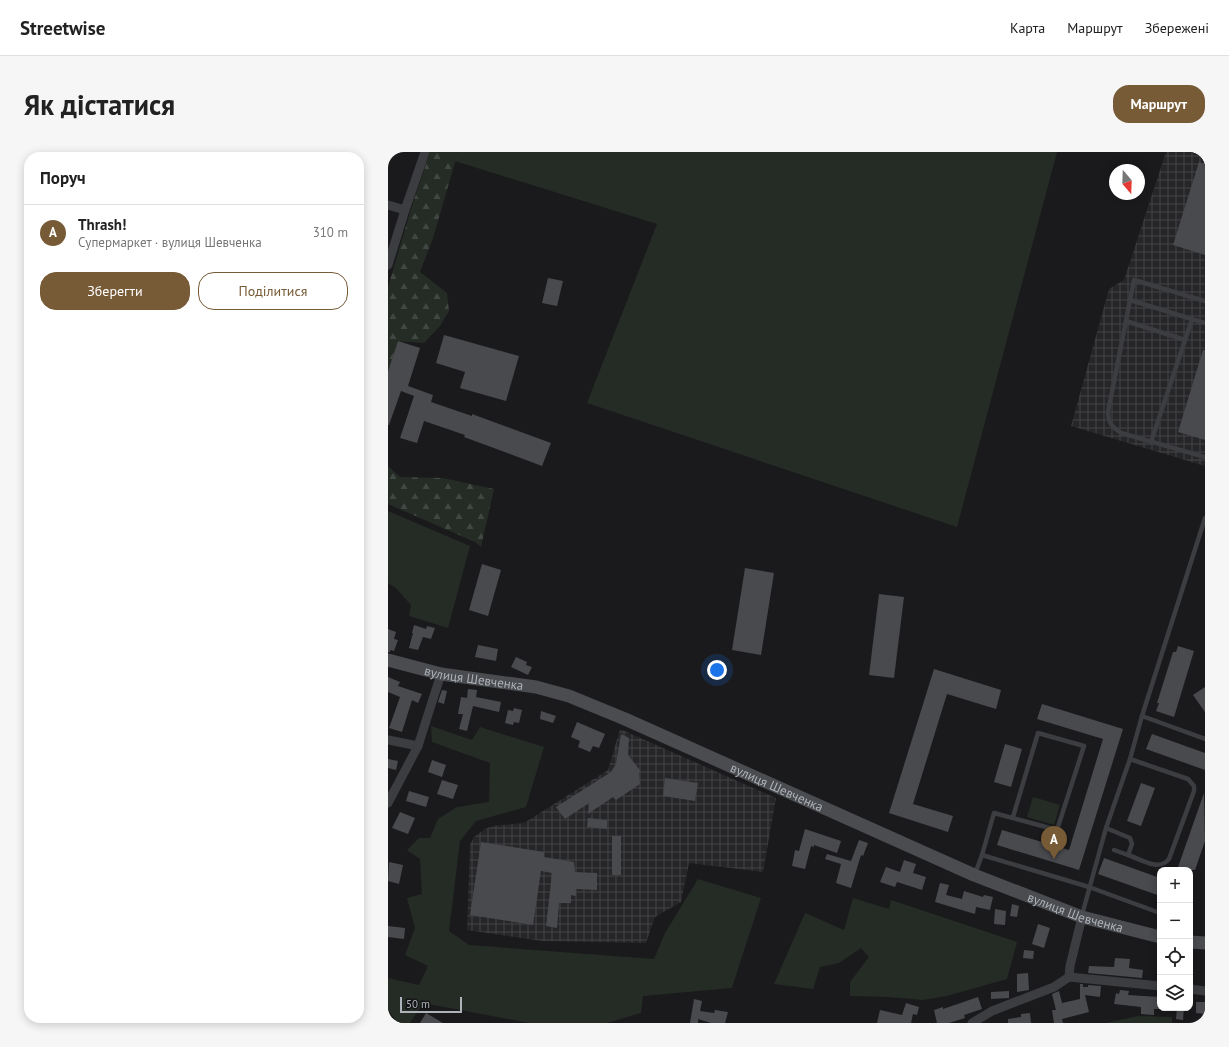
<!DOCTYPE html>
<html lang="uk">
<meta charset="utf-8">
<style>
body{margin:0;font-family:"PT Sans",sans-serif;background:#f6f6f6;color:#222}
.controls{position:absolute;right:12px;bottom:12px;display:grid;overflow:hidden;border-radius:8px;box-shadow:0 2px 10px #0003}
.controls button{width:36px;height:36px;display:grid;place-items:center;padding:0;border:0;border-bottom:1px solid #e0e0e0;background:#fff;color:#222;font:20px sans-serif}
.compass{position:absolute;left:721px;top:12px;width:36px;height:36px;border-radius:50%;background:#fff;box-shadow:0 2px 10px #0003;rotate:161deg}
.scale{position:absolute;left:12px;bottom:10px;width:62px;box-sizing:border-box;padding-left:4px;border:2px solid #aeb3ba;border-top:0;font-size:11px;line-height:14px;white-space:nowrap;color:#aeb3ba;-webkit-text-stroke:3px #151517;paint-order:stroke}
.you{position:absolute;left:329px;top:518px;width:14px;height:14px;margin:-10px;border:3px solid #fff;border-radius:50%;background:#1a73e8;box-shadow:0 0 0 6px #1a73e833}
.badge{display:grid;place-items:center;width:26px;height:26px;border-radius:50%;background:#775a36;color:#fff;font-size:13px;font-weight:700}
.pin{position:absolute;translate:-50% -33px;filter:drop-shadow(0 1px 2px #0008)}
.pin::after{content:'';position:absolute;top:21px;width:14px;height:12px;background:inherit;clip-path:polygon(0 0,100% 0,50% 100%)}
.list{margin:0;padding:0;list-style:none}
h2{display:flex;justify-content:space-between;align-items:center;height:52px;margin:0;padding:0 16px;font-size:17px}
h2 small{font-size:13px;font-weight:400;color:#767676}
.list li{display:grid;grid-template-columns:26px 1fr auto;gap:12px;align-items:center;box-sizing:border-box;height:56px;padding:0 16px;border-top:1px solid #e0e0e0}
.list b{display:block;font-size:15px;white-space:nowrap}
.list p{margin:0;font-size:13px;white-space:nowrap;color:#767676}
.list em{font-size:13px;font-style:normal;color:#767676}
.actions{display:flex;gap:8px;padding:12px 16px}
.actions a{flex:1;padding:9px 0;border:1px solid #775a36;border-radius:16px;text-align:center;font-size:14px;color:#775a36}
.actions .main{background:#775a36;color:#fff}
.icon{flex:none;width:22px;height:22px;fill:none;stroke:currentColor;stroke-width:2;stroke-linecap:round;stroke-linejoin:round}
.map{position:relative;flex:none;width:817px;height:871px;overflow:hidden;border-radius:16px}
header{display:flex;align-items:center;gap:24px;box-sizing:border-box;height:56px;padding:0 20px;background:#fff;border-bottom:1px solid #e0e0e0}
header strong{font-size:19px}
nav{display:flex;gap:22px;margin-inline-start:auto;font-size:14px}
.intro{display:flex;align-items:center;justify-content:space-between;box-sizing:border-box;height:96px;padding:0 24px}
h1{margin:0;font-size:28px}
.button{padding:10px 18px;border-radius:16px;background:#775a36;color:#fff;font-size:14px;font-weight:700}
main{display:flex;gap:24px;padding:0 24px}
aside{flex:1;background:#fff;border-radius:16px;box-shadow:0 2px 10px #0003}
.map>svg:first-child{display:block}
.industrial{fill:url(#industrial-grid)}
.green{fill:#242c25}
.forest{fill:url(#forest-firs)}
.building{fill:#494a4e}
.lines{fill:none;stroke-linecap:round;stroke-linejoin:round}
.lane{stroke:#3b3d40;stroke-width:4.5}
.street{stroke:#3b3d40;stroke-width:9}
.secondary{stroke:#4a4c50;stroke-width:13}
.labels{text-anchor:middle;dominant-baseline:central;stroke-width:3.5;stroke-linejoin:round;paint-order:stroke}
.street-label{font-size:13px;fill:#aeb3ba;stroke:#151517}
</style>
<header>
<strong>Streetwise</strong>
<nav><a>Карта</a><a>Маршрут</a><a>Збережені</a></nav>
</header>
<div class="intro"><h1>Як дістатися</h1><a class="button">Маршрут</a></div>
<main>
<aside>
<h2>Поруч<small></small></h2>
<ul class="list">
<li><span class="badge">A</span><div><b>Thrash!</b><p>Супермаркет · вулиця Шевченка</p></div><em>310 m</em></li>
</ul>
<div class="actions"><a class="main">Зберегти</a><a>Поділитися</a></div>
</aside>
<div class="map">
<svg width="817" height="871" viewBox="0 0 817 871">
<defs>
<pattern id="industrial-grid" width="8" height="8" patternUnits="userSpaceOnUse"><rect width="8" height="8" fill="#262629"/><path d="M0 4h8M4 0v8" fill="none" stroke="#434346"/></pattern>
<pattern id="forest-firs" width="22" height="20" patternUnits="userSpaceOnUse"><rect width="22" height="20" fill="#242c25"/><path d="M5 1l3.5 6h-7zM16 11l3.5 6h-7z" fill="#414843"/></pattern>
</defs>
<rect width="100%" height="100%" fill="#1a1a1c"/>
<!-- industrial -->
<g class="industrial">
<polygon points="778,0 817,0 817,314 683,274 721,137 736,128"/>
<polygon points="232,577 388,646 375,720 301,711 293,750 267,765 258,791 154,789 79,778 82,693 86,685 97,677 105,674 136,671 220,618"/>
</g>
<!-- green -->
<g class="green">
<polygon points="70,0 669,0 569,375 199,251 269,72 67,9"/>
<polygon points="0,359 82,394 60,476 21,464 23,453 8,436 0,431"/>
<polygon points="43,574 84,588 92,575 156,595 138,655 88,669 72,689 61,779 81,793 266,807 277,781 310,727 373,746 344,836 255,844 253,861 219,871 141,871 35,851 22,871 10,871 0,858 0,826 31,833 40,814 17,803 27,776 19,746 34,742 32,707 19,698 31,686 42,686 50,667 69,655 101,650 102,611 44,590"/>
<polygon points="645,645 672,653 666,673 639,665"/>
<polygon points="465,746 501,757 503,748 629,790 619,827 559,844 535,848 501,845 462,844 462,830 481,805 473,796 451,811 432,815 425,837 386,832 417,761 456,778"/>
<polygon points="750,864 784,865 784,871 718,871"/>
</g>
<!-- forest -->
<g class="forest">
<polygon points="42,0 70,0 45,86 32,120 59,141 61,159 52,174 36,191 10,189 0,219 0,135 23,57"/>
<polygon points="0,314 12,325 55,326 106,337 93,395 87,390 0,352"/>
</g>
<!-- building -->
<g class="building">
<polygon points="811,10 817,12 817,103 785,93"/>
<polygon points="160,126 175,129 169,154 154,151"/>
<polygon points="56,183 131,204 118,249 72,236 77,220 48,211"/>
<polygon points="10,189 32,196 20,234 45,243 43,250 84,264 84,262 163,291 154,314 76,285 77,283 36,269 29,291 12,286 26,244 13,239 1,273 0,273 0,219"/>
<polygon points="815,198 817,198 817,288 790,280"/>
<polygon points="94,412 113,418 100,464 81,458"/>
<polygon points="357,416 386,421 373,503 344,498"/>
<polygon points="491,442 516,445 506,526 481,523"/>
<polygon points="26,473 38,477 39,474 47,476 43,487 35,485 30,498 21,496 25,481 24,481"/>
<polygon points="0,477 8,480 6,487 10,488 6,499 2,498 2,500 0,500"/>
<polygon points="90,493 110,497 108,509 87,505"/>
<polygon points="790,494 806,499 786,565 768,559 771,551 769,551 785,500 788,500"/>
<polygon points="128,505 139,510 138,513 144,515 140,523 123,515"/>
<polygon points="546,517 613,538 608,557 559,542 525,652 565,664 560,680 501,661"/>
<polygon points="0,525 12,530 10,534 34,542 30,551 24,548 14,580 1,576 12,545 0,540"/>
<polygon points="817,535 817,560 805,543"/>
<polygon points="80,537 89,538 88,545 113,550 111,560 85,554 79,579 71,577 75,562 70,562 73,545 79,546"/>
<polygon points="54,538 59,539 56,552 50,550"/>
<polygon points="654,552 735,577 691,718 609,693 614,678 681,698 715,587 649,567"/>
<polygon points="126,556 134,558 131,571 126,570 125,573 117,571 120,558 125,559"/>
<polygon points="153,559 168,564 165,571 152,567"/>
<polygon points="189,570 217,582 211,596 205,594 202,600 190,595 192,589 183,585"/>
<polygon points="233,582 241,586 240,603 252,618 251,622 252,632 228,648 225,645 200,662 201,651 177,667 168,655 223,620 228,612"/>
<polygon points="764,582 817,601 817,618 758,597"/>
<polygon points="617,592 634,597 623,635 606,630"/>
<polygon points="0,607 10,609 8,618 0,616"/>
<polygon points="44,608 58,613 54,625 40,620"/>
<polygon points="277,626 310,631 307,649 275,644"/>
<polygon points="54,628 70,633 65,647 49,642"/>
<polygon points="753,631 767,636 753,674 739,669"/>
<polygon points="21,639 41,645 38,655 18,649"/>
<polygon points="816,641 817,689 807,718 789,718"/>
<polygon points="12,660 27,666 20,682 4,676"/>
<polygon points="200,666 219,668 219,677 199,675"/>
<polygon points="417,677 453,689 449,701 426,693 426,695 423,694 417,717 404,714 407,698 411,699"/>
<rect x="224" y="684" width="9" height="39"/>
<polygon points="471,688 480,691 475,704 473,703 463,736 448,731 453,712 437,707 439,702 463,709"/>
<polygon points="93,690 156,700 156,705 186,710 187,720 209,721 209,738 188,737 188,744 183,743 183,751 171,751 169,776 158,774 164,721 153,719 145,773 82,763"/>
<polygon points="716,706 772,726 772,744 710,722"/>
<polygon points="516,708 528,712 525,721 538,725 534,738 509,730 507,735 492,730 498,715 512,720"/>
<polygon points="1,710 15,713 11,732 0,729"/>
<polygon points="552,731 561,733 558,743 574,747 576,739 595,745 596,743 605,745 602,758 588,755 587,762 547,750"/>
<polygon points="624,752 631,754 629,765 622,764"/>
<polygon points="607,757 618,759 617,773 606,772"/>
<polygon points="650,772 662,776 656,796 644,792"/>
<polygon points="0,774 17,776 16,787 0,785"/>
<polygon points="636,798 646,799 645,807 635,806"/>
<polygon points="727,806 742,807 741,816 755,818 754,826 700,821 701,814 726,815"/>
<polygon points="640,821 641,838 629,840 629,822"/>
<polygon points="692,832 695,832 695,835 700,835 700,833 713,834 712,845 697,843 701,860 674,867 675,871 666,871 664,858 668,858 664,842 671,839 674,851 692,847"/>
<polygon points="732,838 741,839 740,843 772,845 772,857 766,857 766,863 753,862 753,855 726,852 728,841 731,842"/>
<polygon points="621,839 621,846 603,847 603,840"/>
<polygon points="590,845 594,857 576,863 577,866 561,871 549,871 546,858 555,855 555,857"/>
<polygon points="306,847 314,849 312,859 326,861 327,858 340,860 337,871 323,871 310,867 310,871 302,871"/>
<polygon points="808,850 817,850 817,862 808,861"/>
<polygon points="518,851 531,855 529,863 525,862 523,871 489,871 492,858 514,863"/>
<polygon points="789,856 796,856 795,868 788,867"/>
<polygon points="38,861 55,871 32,871"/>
<polygon points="642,861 643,871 620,871 620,867 633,865 633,862"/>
</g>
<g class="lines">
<!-- lane -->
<g class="lane">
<polyline points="742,148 817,171"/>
<path d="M817,149L746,128L720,260C720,270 724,275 733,281L817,305"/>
<polyline points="738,169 797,188"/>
<polyline points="763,290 804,167"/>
<polyline points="754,564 817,366"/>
<polyline points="742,607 754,564 817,587"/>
<polyline points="726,698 740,703"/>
<polyline points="594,703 701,735 772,761"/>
<polyline points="587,722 594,703 606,661 669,678 696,594 650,581 625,665"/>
<path d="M694,763L718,676L742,686L744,692L740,703C753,707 771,720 781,707L806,639V634L800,627L742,607L718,676"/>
</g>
<!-- street -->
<g class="street">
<polyline points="0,53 17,58"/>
<polyline points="0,113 17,58 37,0"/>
<polyline points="0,588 30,594"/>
<polyline points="0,651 30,594 53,522"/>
<polyline points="681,825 682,814 694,765"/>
<polyline points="802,837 817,839"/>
<polyline points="584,871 604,859 666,835 681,825 772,834"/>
</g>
<!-- secondary -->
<g class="secondary">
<path id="s1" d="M0,508L53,522L148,535L181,544L237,567L586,723L694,765L772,785"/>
<polyline points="802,790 817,791"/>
</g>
</g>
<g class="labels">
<!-- street labels -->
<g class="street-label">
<text stroke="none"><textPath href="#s1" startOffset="88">вулиця Шевченка</textPath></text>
<text stroke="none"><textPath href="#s1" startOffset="412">вулиця Шевченка</textPath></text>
<text stroke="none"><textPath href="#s1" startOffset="736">вулиця Шевченка</textPath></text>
</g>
</g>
</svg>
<div class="controls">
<button>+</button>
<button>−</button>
<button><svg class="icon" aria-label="locate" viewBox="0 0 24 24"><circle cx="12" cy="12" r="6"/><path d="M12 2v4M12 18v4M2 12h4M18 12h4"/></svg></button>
<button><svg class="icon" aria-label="layers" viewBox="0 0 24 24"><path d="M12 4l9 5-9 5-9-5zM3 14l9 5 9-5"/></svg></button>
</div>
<svg class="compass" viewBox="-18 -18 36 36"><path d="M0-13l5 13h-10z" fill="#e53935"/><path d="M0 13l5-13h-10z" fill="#767676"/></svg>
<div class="scale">50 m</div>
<div class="you"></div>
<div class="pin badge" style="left:666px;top:707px">A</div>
</div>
</main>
